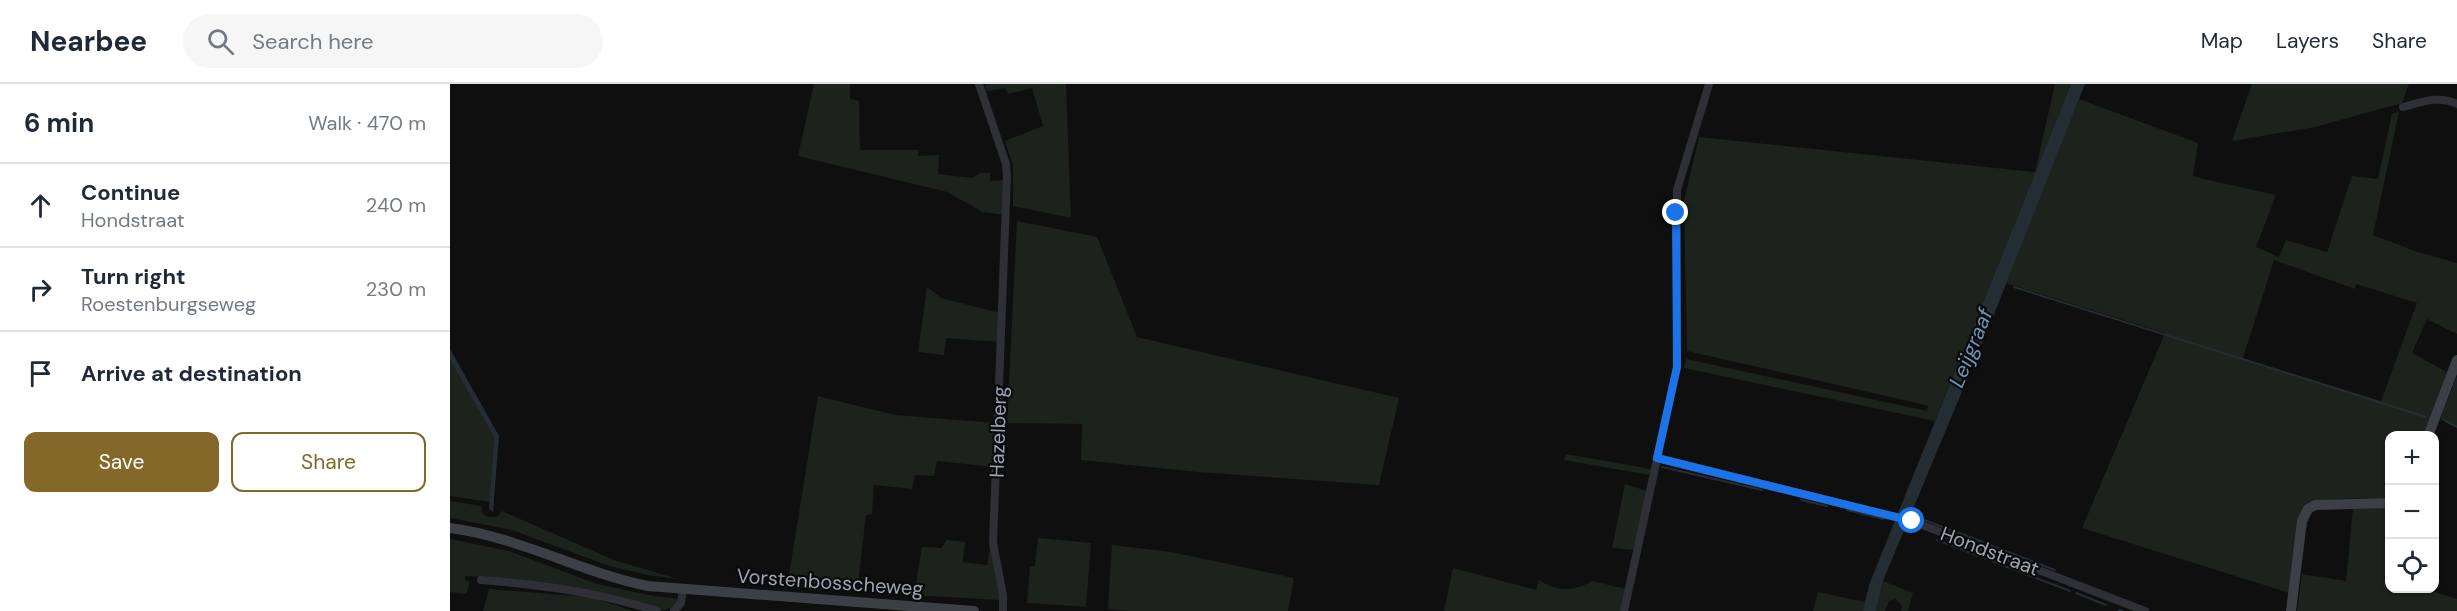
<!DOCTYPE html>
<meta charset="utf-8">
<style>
body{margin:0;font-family:"DM Sans",sans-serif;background:#f6f6f7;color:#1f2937}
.controls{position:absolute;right:18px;bottom:18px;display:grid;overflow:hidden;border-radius:12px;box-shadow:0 2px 4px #0004}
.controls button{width:54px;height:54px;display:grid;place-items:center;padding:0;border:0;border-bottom:2px solid #e0e1e3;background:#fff;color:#1f2937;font:30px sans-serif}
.stop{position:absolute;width:18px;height:18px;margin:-14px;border:4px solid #1a73e8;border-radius:50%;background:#fff}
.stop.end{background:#1a73e8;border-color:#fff;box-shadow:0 2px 6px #0008}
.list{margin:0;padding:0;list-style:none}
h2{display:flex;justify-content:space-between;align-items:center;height:78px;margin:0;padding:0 24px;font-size:26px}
h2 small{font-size:20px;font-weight:400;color:#747a83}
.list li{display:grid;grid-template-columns:39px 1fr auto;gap:18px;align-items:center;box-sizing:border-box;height:84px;padding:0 24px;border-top:2px solid #e0e1e3}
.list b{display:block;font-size:22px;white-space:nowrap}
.list p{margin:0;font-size:20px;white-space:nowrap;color:#747a83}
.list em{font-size:20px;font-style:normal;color:#747a83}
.actions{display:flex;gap:12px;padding:18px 24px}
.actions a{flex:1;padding:14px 0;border:2px solid #846829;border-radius:12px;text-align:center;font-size:21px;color:#846829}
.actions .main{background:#846829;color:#fff}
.icon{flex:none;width:33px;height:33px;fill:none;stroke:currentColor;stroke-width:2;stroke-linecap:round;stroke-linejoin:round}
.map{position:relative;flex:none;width:2007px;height:527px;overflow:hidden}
header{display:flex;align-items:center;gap:36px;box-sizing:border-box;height:84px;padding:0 30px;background:#fff;border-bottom:2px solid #e0e1e3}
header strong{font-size:28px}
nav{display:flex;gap:33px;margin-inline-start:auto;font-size:21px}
.search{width:420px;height:54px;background:#f6f6f7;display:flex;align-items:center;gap:15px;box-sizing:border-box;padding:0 21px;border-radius:33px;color:#747a83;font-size:22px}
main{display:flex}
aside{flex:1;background:#fff}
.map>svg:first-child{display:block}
.green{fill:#1b231c;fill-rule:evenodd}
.water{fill:#242d34}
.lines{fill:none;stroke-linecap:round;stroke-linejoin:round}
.stream{stroke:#242d34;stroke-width:2}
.street{stroke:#2f3036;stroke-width:8}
.secondary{stroke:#3d3f46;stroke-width:10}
.route{stroke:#1a73e8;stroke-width:8}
.labels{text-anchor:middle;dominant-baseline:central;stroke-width:4.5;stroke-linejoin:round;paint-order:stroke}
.street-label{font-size:20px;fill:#9ea4b3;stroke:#0a0a0b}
.water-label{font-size:21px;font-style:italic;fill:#7193b2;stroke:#0a0a0b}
</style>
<header>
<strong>Nearbee</strong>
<div class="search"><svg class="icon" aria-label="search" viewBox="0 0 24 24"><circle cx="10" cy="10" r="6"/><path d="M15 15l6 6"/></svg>Search here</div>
<nav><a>Map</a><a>Layers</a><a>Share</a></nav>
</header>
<main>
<aside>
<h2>6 min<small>Walk · 470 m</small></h2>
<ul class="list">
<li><svg class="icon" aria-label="ahead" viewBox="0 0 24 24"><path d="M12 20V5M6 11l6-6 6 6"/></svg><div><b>Continue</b><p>Hondstraat</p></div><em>240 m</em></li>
<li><svg class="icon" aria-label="right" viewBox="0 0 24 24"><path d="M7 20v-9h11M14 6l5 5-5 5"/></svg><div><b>Turn right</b><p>Roestenburgseweg</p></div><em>230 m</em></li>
<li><svg class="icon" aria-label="arrive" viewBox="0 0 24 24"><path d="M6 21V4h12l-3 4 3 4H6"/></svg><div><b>Arrive at destination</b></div></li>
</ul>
<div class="actions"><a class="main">Save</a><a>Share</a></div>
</aside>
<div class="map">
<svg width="2007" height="527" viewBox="0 0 2007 527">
<rect width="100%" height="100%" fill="#0f0f10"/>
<!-- green -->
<g class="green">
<polygon points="364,0 400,0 400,15 409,17 410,66 468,66 468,72 489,71 488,90 522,94 531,89 540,89 540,97 555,96 555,131 533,128 497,108 348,72"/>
<polygon points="535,0 616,0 621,134 563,122 563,82 555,57 593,42 582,4 558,10 555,4 537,7"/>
<polygon points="1605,0 1621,0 1485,337 1234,284 1236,275 1477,327 1478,322 1467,319 1237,267 1234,117 1249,53 1585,88"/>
<polygon points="1802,0 1959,0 1952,19 1865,43 1782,57"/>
<path d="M1629,15L1748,59L1743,91L1745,93L1826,111L1806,163L1829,173L1836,156L1877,168L1902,92L1928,95L1942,30L1949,28L1923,151L1968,168L2007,179V250L1977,235L1962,269L1997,288L1973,351L1940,352L1939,414L1879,415L1862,419L1840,509L1632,444L1715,249L1556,199ZM1824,176L1905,205L1906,200L1967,219L1931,317L1793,274Z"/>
<polygon points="567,137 647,153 687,253 949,314 929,401 748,388 631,376 632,340 557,339"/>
<polygon points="477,203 491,214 550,229 549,258 496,254 494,271 468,268"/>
<polygon points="0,276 44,353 40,418 0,412"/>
<polygon points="2007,292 2007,343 1990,335"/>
<polygon points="368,312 445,331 546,339 544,383 487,377 484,392 465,391 462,405 424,401 422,430 416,431 407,508 337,503"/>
<polygon points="1116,370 1201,385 1200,391 1114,376"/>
<polygon points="1175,400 1197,407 1184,466 1162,464"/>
<polygon points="0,417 31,422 33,430 38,433 47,433 52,427 164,476 228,495 198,491 159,482 62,446 0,434"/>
<polygon points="1903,424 1939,424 1940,504 1976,505 2007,515 2007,527 1847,527 1852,490 1896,497"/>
<polygon points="588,454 641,459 636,523 577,519 580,482 585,482"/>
<polygon points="0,455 59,467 147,500 204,512 229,515 226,523 214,526 182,517 37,493 15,492 15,496 20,498 16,510 0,508"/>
<polygon points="496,456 515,458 513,478 537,481 540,464 550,516 464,511 472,463 492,464"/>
<polygon points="662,461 721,468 844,494 838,527 678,527 658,525"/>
<path d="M1003,484L1086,506L1089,496C1107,508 1123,508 1142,497L1176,505L1171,527H994Z"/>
<polygon points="1433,497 1463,509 1458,527 1451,527 1452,522 1445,514 1439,518 1435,527 1426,527"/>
<polygon points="39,505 140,513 183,527 33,527"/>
<polygon points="1368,508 1415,518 1413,527 1363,527"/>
</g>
<!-- water -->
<g class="water">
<polygon points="1621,0 1635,0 1541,238 1433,497 1426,527 1413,527 1419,501"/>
<polygon points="0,265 49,352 43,428 39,425 44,353 0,276"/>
</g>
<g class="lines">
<!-- stream -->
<g class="stream">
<polyline points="1564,203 1976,333"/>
<polyline points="1994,336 2007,343"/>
<polyline points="1212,383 1312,406"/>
<polyline points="1351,416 1377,422"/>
<polyline points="1397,426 1433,435"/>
<polyline points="1466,433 1533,458"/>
<polyline points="1487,456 1620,507"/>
<polyline points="1540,461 1605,486"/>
<polyline points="1626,509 1656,521"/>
<polyline points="1669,526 1672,527"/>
</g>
<!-- street -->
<g class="street">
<polyline points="529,0 556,80 557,92 543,459 553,511 553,527"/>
<path d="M1953,23C1972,18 1989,11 2007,20"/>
<polyline points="1207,374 1459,436 1695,527"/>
<path d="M31,496C94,501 146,508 207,527"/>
<polyline points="224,527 231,519 233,505"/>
<polyline points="1174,527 1227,283 1227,106 1259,0"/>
</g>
<!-- secondary -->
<g class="secondary">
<polyline points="1978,352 2007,276"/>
<path d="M0,444C69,453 130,488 198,502L524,527"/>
<polyline points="1841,527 1852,437 1858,425 1865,421 1940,419"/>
</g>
</g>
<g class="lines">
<!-- route -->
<polyline class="route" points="1226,129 1227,283 1207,374 1462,437"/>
</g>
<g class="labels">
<!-- street labels -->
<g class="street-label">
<text transform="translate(548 348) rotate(-88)">Hazelberg</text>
<text transform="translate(1540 467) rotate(21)">Hondstraat</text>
<text transform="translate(380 498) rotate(4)">Vorstenbosscheweg</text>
</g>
<!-- water labels -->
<g class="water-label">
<text transform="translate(1521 264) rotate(-68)">Leijgraaf</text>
</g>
</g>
</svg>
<div class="controls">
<button>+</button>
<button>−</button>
<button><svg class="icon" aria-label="locate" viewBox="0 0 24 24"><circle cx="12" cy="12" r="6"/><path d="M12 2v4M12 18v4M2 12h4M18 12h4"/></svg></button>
</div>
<div class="stop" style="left:1462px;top:437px"></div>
<div class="stop end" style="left:1226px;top:129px"></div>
</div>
</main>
